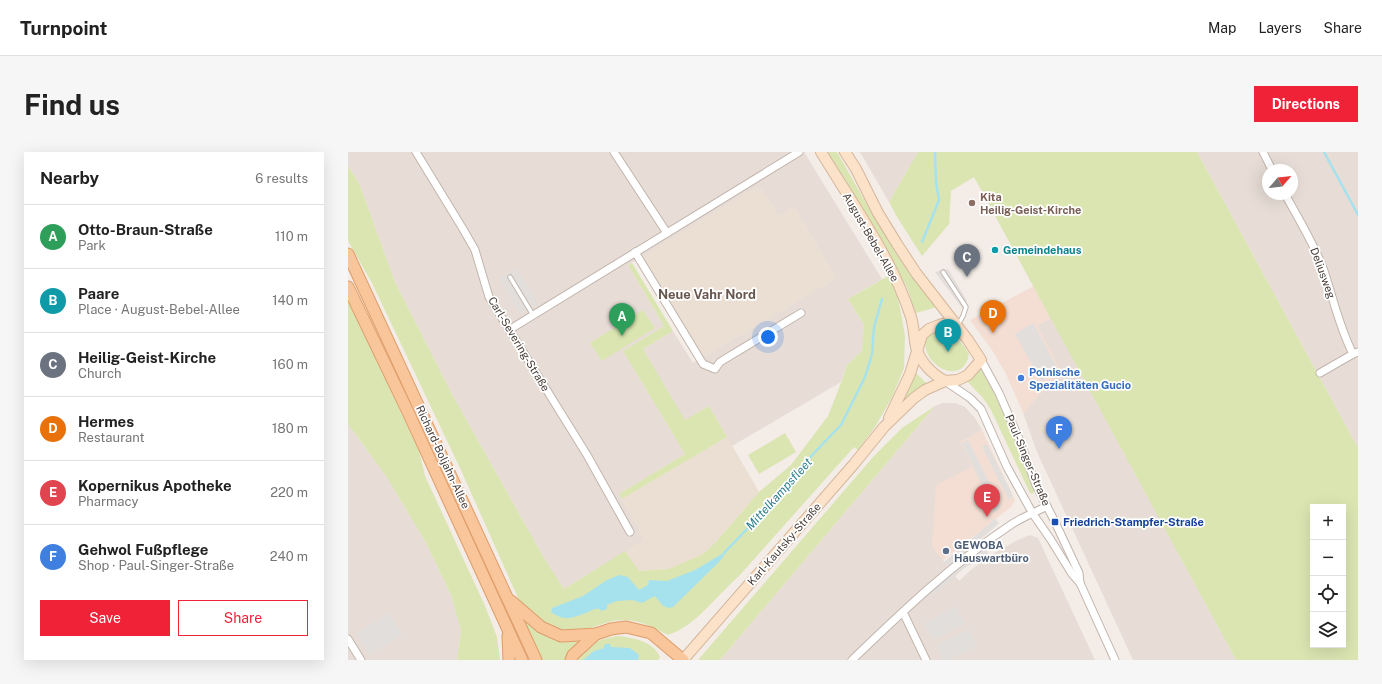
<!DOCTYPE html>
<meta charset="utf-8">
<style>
body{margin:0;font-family:"Public Sans",sans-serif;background:#f6f6f6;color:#222}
.controls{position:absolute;right:12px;bottom:12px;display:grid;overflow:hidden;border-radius:0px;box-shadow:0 4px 16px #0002}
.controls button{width:36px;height:36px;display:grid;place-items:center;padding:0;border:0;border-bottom:1px solid #e0e0e0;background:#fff;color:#222;font:20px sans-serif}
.compass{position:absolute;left:914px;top:12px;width:36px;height:36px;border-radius:50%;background:#fff;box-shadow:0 4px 16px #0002;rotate:62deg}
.you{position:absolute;left:420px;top:185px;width:14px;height:14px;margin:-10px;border:3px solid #fff;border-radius:50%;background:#1a73e8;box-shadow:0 0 0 6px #1a73e833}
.badge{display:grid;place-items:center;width:26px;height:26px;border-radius:50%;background:#f02238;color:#fff;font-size:13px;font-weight:700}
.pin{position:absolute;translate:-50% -33px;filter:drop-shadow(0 1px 2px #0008)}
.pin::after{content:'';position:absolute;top:21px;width:14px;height:12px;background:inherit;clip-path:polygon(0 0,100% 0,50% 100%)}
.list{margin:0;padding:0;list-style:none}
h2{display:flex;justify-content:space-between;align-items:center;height:52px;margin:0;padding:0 16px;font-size:17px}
h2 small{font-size:13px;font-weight:400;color:#767676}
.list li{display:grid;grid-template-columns:26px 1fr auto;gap:12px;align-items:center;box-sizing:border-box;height:64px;padding:0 16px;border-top:1px solid #e0e0e0}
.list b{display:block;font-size:15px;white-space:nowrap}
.list p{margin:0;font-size:13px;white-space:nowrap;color:#767676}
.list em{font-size:13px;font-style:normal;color:#767676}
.actions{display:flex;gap:8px;padding:12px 16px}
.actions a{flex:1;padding:9px 0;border:1px solid #f02238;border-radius:0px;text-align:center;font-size:14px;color:#f02238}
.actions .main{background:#f02238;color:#fff}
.icon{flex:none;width:22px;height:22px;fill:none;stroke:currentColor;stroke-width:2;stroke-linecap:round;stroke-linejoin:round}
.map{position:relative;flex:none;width:1010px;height:508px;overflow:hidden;border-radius:0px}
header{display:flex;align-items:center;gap:24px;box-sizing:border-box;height:56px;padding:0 20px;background:#fff;border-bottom:1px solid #e0e0e0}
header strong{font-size:19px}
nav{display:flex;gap:22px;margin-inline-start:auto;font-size:14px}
.intro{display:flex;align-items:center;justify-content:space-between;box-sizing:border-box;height:96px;padding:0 24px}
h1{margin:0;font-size:28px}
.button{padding:10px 18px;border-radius:0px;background:#f02238;color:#fff;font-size:14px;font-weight:700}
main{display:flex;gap:24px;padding:0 24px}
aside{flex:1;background:#fff;border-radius:0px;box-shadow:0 4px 16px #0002}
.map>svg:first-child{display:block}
.residential{fill:#e7ddd6;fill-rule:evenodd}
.commercial{fill:#f4ded3}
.education{fill:#ebded2}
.green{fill:#dbe5b2;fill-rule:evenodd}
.parking{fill:#e1dedc}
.water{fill:#a6e2ed}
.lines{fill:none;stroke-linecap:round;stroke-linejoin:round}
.stream{stroke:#a6e2ed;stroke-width:2.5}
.lane-casing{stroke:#c1b5ad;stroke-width:5.5}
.street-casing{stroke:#c1b5ad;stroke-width:9}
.secondary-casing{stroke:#d4b69c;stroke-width:12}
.primary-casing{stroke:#de9d6a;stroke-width:13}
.lane{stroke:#fff;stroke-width:3.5}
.street{stroke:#fff;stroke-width:7}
.secondary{stroke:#fce2c8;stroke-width:10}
.primary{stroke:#f9c59a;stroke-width:11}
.education-dot{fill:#8d6e63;stroke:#fff;stroke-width:1.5}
.culture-dot{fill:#0f9aa8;stroke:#fff;stroke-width:1.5}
.shop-dot{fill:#3f7fe0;stroke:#fff;stroke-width:1.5}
.transit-dot{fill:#1a4fb4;stroke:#fff;stroke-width:1.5}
.service-dot{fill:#5c6f8a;stroke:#fff;stroke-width:1.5}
.labels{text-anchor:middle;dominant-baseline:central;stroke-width:3.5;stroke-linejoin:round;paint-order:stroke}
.education-label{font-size:11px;font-weight:bold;fill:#785e54;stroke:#fff;text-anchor:start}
.street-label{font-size:11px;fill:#463c37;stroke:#fff}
.culture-label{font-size:11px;font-weight:bold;fill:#0d838f;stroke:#fff;text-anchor:start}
.shop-label{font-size:11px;font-weight:bold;fill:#366cbe;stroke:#fff;text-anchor:start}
.transit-label{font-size:11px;font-weight:bold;fill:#164399;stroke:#fff;text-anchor:start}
.service-label{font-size:11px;font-weight:bold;fill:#4e5e75;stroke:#fff;text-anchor:start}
.water-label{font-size:12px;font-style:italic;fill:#2e7e8e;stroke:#fff}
.quarter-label{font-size:13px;font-weight:bold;fill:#68574e;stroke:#fff}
</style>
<header>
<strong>Turnpoint</strong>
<nav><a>Map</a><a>Layers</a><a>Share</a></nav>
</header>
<div class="intro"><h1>Find us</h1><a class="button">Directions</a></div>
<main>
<aside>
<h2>Nearby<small>6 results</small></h2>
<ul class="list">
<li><span class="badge" style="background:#2e9e5b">A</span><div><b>Otto-Braun-Straße</b><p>Park</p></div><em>110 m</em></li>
<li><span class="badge" style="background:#0f9aa8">B</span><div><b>Paare</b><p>Place · August-Bebel-Allee</p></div><em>140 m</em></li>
<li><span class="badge" style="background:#6b7280">C</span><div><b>Heilig-Geist-Kirche</b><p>Church</p></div><em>160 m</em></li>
<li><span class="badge" style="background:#e8710a">D</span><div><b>Hermes</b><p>Restaurant</p></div><em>180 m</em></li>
<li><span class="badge" style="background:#e0444e">E</span><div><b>Kopernikus Apotheke</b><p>Pharmacy</p></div><em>220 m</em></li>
<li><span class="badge" style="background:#3f7fe0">F</span><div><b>Gehwol Fußpflege</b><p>Shop · Paul-Singer-Straße</p></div><em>240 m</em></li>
</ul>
<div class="actions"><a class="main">Save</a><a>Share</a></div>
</aside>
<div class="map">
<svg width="1010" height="508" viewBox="0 0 1010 508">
<rect width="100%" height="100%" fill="#f3ece7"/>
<!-- residential -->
<g class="residential">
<polygon points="0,0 456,0 534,127 500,147 516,173 514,199 499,213 493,230 384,294 361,254 337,269 295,197 325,179 345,211 488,126 446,55 430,64 411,34 280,113 316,174 275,199 337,302 271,342 297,388 216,437 196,406 105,244 47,130 11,31 0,14"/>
<polygon points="512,0 570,0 541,50"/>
<path d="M849,0H1010V296ZM920,18H944V42H920Z"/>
<polygon points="703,166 743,239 888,508 785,508 689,300 675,261 686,248 689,174"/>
<polygon points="595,251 607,251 617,255 627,266 634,278 613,290 625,315 584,394 611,429 624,417 651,398 670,388 682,383 690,386 747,508 372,508 587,254"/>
<polygon points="0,272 38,324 77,389 103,443 113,479 109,508 0,508"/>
</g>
<!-- commercial -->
<g class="commercial">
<polygon points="686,134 703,166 689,174 713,219 675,261 658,222 644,198 622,168"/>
<polygon points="634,278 667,348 663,355 595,408 584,394 588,333 624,315 613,290"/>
</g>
<!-- education -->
<g class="education">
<polygon points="411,34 430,64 446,55 488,126 355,205 294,104"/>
<polygon points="379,285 411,340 368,390 355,402 322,417 290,419 277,399 297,388 274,347"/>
</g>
<!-- green -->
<g class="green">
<polygon points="479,0 489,0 526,65 562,120 589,155 568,161 559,135"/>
<path d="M570,0H849L1010,296V508H888L626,25L603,39L601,72L574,104L549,65L541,50ZM965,355H995V493H965Z"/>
<path d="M0,14L11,31L47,130L105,244L196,406L216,437L277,399L291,419L321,417L355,402L368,390L411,340L443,313L480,264L493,231L499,213L514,199L516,173L500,147L540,124L549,142L553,161L557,184L556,216L544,245L527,275L510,298L506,295L391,424C369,443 348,474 320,483C306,476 291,467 274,468C259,468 245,477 230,479C205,483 185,467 171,448L112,316L24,131L0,89Z"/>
<polygon points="284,111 325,179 295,197 337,268 361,254 379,285 274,347 271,342 337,302 275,199 316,174 280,113"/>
<polygon points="0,147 71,299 77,324 137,454 149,485 152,508 109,508 113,479 103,443 77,389 38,324 0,272"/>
<polygon points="295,158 307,176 254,209 242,191"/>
<path d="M591,178C607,181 612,188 621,202C615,237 570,212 578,184Z"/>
<path d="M631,215C636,221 640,227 644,234C662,266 672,303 687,337L686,340L684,342L682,341L643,258L635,246L618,228Z"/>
<polygon points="566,219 580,233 551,257"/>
<polygon points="587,254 372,508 350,508 526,304 554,276"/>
<polygon points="437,281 448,300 411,322 400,303"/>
<polygon points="175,468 178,468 182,472 239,484 219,508 194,508"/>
<path d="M271,484C285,486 305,489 312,505L310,508H227C243,492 248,487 271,484Z"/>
</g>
<!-- parking -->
<g class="parking">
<polygon points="169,116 190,152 172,162 151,126"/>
<polygon points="600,117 619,149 614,156 587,120"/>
<polygon points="685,171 711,219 693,229 667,182"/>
<polygon points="620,288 653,354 647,361 614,291"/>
<polygon points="639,292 665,344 661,348 634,295"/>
<polygon points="647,367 651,371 601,415 596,410"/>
<polygon points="638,397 640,402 615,417 587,443 585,439 612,413"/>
<polygon points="608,454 617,471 585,488 576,472"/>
<polygon points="41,461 54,483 21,503 8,481"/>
<polygon points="621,477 629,494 600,508 595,508 588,493"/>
</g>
<!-- water -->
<g class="water">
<path d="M379,399L372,409L325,455L321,456L315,454L307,444L294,451L284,448L269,449L259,453V457L253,459L252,457C247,456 244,458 240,460C225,466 217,470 203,460L204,456L235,444L259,428L271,423L280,425L291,438L300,433L301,428L319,429L347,418Z"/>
<polygon points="259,492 262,492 263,495 282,496 291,503 290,508 235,508 246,499 256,496 256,493"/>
</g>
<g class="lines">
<!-- stream -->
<g class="stream">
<polyline points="976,0 1010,63"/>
<polyline points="574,90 591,48 588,30 587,0"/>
<polyline points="376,401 425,350 465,302 493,273 517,225 524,202 526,175 534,147"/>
</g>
<defs>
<g id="lane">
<polyline points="595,120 618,155 615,164 610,173"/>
<polyline points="162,125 185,163"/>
</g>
<g id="street">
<polyline points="68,0 115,77 127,98 141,145 239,303 282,380"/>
<polyline points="266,0 319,81"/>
<polyline points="915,0 924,18"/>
<path d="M937,42C950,66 965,90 975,116C985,145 991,175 1005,202L1010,200"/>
<polyline points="287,100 355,212 367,217 372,210 453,161"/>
<polyline points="161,178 451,0"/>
<polyline points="633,208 651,241 671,287 688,333 707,370 731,421 732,431"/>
<polyline points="972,221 1005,202"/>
<polyline points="597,229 622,246 633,257 659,315 685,362 703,388 724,422 732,431 767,508"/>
<polyline points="555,460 578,508"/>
<polyline points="0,487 13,508"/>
<path d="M504,508C555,459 605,411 664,372C675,365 688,360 699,354"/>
</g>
<g id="secondary">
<path d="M473,0C504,51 545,108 563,165C566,175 566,185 568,195C572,210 584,222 597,229"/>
<polyline points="541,266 562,222 574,183 581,177 594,172 607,171"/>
<polyline points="335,508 506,312 536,275 566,246 577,238 597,229 610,228 620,223 633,208 620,188 568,121 549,92 530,61 508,17 497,0"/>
</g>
<g id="primary">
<polyline points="0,102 188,508"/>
<polyline points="0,135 60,260 174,508"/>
<polyline points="163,449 193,475 213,484 248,482 263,477 278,475 303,481 335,508"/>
<polyline points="160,484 161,508"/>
<polyline points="223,508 225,503 248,482"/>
</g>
</defs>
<!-- lane casing -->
<use href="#lane" class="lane-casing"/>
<!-- street casing -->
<use href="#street" class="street-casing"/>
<!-- secondary casing -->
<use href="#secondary" class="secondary-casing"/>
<!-- primary casing -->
<use href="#primary" class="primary-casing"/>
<!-- lane -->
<use href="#lane" class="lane"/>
<!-- street -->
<use href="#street" class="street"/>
<!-- secondary -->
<use href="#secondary" class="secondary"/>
<!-- primary -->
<use href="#primary" class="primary"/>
</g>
<!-- markers -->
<circle class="education-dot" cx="624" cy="51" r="4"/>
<circle class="culture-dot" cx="647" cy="98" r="4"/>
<circle class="shop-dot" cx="673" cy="226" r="4"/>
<rect class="transit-dot" x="703" y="366" width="8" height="8" rx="2"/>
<circle class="service-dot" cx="598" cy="399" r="4"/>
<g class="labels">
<!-- education labels -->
<g class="education-label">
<text x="632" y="45">Kita<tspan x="632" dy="13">Heilig-Geist-Kirche</tspan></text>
</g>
<!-- street labels -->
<g class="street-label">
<text transform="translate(523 85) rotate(60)">August-Bebel-Allee</text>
<text transform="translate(975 121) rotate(70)">Deliusweg</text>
<text transform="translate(171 192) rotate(59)">Carl-Severing-Straße</text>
<text transform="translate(95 305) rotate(65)">Richard-Boljahn-Allee</text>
<text transform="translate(680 308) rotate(67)">Paul-Singer-Straße</text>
<text transform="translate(436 392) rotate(-49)">Karl-Kautsky-Straße</text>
</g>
<!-- culture labels -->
<g class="culture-label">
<text x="655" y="98">Gemeindehaus</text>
</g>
<!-- shop labels -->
<g class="shop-label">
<text x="681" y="220">Polnische<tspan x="681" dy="13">Spezialitäten Gucio</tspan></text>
</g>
<!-- transit labels -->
<g class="transit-label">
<text x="715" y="370">Friedrich-Stampfer-Straße</text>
</g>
<!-- service labels -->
<g class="service-label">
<text x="606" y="393">GEWOBA<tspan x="606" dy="13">Hauswartbüro</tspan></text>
</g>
<!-- water labels -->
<g class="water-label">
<text transform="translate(431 342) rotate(-48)">Mittelkampsfleet</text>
</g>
<!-- quarter labels -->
<g class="quarter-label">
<text x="359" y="142">Neue Vahr Nord</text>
</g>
</g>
</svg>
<div class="controls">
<button>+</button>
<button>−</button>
<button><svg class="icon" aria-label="locate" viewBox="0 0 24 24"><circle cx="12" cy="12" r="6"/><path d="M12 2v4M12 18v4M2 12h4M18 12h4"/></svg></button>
<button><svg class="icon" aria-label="layers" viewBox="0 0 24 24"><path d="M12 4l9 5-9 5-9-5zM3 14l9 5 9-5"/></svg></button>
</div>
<svg class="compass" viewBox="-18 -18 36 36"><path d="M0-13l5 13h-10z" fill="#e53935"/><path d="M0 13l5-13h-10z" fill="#767676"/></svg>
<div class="you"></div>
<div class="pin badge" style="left:274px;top:184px;background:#2e9e5b">A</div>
<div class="pin badge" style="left:600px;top:200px;background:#0f9aa8">B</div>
<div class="pin badge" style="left:619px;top:125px;background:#6b7280">C</div>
<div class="pin badge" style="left:645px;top:181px;background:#e8710a">D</div>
<div class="pin badge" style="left:639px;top:365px;background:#e0444e">E</div>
<div class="pin badge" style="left:711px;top:297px;background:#3f7fe0">F</div>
</div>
</main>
